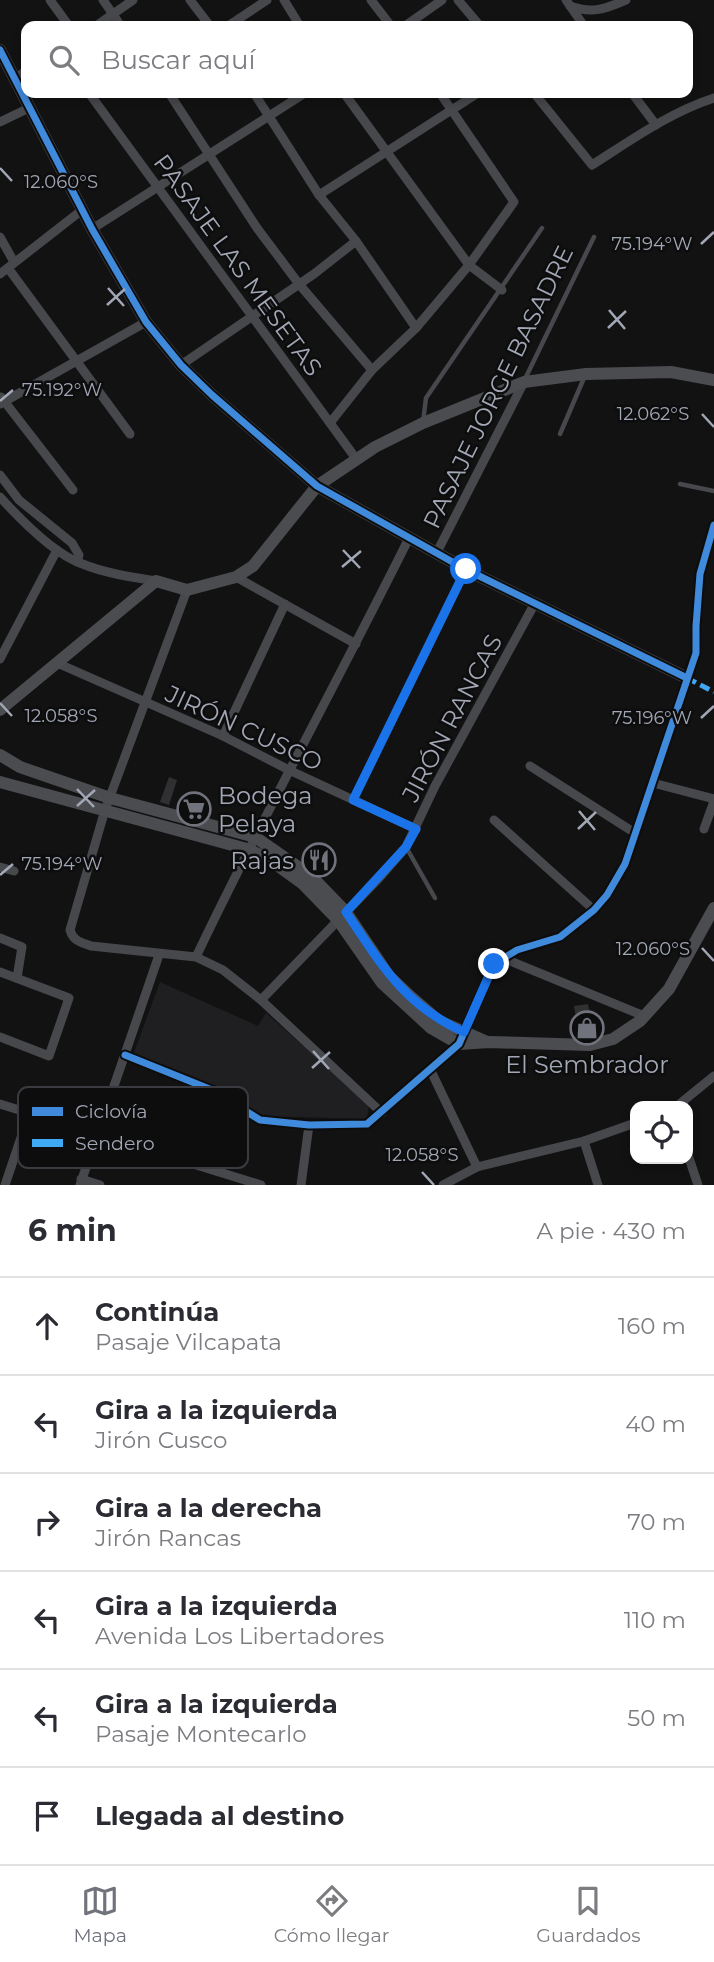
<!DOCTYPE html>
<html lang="es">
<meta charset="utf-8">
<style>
body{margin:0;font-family:Montserrat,sans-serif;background:#f7f7f7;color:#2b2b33}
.controls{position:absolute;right:21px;bottom:21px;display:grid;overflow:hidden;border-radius:14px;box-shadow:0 4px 10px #0003}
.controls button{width:63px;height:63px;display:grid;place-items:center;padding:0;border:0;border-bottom:2px solid #e1e1e2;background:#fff;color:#2b2b33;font:35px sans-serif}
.stop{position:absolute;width:21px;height:21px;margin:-16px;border:5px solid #1a73e8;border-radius:50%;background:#fff}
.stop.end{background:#1a73e8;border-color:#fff;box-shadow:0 2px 7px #0008}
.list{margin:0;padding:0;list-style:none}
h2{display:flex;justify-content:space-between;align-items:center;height:91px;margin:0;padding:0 28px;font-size:30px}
h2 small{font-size:23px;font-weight:400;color:#7c7c81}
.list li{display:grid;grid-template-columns:46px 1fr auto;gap:21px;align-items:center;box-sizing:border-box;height:98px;padding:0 28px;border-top:2px solid #e1e1e2}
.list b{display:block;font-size:26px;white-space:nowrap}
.list p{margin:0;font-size:23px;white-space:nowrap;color:#7c7c81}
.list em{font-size:23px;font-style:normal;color:#7c7c81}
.icon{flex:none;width:38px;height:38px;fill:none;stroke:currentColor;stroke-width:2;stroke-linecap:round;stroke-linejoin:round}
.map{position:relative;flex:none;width:714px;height:1185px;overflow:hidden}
.search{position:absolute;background:#fff;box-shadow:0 4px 10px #0003;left:21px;right:21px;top:21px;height:77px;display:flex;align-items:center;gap:18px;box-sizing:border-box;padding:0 24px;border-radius:14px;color:#7c7c81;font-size:26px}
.sheet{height:679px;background:#fff}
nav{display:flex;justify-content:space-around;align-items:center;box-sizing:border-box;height:98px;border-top:2px solid #e1e1e2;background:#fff;font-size:19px;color:#7c7c81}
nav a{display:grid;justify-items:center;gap:4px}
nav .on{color:#70737c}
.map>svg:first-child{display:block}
.built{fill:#1f1f21}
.building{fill:#303032}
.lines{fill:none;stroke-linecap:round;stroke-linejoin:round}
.lane{stroke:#46484c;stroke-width:4.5}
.street{stroke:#46484c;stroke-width:9}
.secondary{stroke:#4a4c50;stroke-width:12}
.quiet{stroke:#3fa9f5;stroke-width:5;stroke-dasharray:10 5;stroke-linecap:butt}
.cycleway-casing{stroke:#0d0d0e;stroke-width:11}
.cycleway{stroke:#408adc;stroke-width:7}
.route{stroke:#1a73e8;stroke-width:9}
.ticks{fill:none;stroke:#a2a7b5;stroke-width:2.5}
.labels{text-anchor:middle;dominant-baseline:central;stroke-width:5;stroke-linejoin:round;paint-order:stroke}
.street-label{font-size:24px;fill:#a2a7b5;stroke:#0d0d0e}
.poi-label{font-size:24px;fill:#a2a7b5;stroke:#0d0d0e;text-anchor:start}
.key{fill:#0d0d0e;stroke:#3a3b40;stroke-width:2}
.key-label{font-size:19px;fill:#a2a7b5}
.ticks-label{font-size:18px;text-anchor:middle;fill:#a2a7b5;stroke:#0d0d0e;stroke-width:5;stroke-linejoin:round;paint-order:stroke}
</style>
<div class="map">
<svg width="714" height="1185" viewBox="0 0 714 1185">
<rect width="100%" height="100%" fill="#121213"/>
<!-- built -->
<polygon class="built" points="160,982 258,1026 266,1013 369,1104 367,1119 260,1116 216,1087 133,1055"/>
<!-- building -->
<g class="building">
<polygon points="169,777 177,780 169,805 160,802"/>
<polygon points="324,845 333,851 322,869 313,864"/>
<polygon points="588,1004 593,1031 579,1034 574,1006"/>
</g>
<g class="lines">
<!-- lane -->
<g class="lane">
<polyline points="524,381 594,237"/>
<polyline points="423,422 426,398 542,228"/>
<polyline points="560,434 584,378"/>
<polyline points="680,484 714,491"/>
<polyline points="354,799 465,571"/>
<polyline points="406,847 435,898"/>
<polyline points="189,1163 211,1091"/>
</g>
<!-- street -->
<g class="street">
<polyline points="50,0 69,26"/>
<polyline points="103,0 121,26"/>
<polyline points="190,0 210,26"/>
<polyline points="284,0 300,26"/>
<polyline points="371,0 391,26"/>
<polyline points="458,0 480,26"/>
<polyline points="566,0 584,26"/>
<path d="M570,6C592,14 605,9 626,0"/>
<polyline points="96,26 133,0"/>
<polyline points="228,26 267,0"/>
<polyline points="405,26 442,0"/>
<polyline points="14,79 26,71"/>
<polyline points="89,93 357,460"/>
<polyline points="169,93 257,228 299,284 372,370"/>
<polyline points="254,93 319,195 356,241 416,328"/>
<polyline points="344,93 469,265 502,290"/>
<path d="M534,93L592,165C630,141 670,112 714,98"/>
<polyline points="632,93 656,125"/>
<polyline points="0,122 29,108"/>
<polyline points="319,195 478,93"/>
<polyline points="92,229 305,93"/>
<polyline points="0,237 14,262"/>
<polyline points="8,268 130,434"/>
<polyline points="0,274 82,210"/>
<polyline points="181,365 314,274 356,241"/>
<polyline points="1,397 73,490"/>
<polyline points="0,404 146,322"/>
<polyline points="330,423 372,370 416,328 469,265 514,202 440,93"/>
<polyline points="0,475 19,500 72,543 79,555 77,562"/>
<path d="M0,497C20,519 53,553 80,563C104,573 130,577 156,581"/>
<polyline points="436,554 524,382"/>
<polyline points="236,577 356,644"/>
<path d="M187,590L105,810L70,930C73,941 81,942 91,946L196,957L223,970L261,1000L382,1113"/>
<polyline points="0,659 57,550"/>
<polyline points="57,663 223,736 291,771 416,829"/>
<polyline points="223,736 285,604"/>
<polyline points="530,766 635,833"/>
<polyline points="653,783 714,799"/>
<polyline points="494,820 594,910"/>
<polyline points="704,829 714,801"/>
<polyline points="0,867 14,871"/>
<polyline points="0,938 22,947 17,978"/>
<path d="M196,957C263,816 339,679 409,538"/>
<polyline points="503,958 644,1016"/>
<polyline points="0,972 69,998 49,1056 0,1037"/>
<polyline points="261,1000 380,877 406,847 435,786 535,603"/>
<polyline points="125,1055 212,1090 260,1120 309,1125 367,1124 459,1044 494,964 517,950 560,937 594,910 607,895 625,864 696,653 696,626 700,574 714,525"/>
<polyline points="430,1069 477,1167"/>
<polyline points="0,1104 261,1185"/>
<polyline points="677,1106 714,1076"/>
<polyline points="584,1141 598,1185"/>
<polyline points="688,1155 698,1185"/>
<polyline points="81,1179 100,1185"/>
<polyline points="5,1185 29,1114"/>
<polyline points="80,1185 159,955"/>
<polyline points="301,1185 309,1125"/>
<polyline points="443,1185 477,1167 584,1141 635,1123"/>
</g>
<!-- secondary -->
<g class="secondary">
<polyline points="0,50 92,229 146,322 181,365 212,395 317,486 465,569 687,678"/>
<polyline points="0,710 156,581 187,590 236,577 253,566 317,486 375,447 423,423 524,382 586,374 671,372 714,380"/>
<polyline points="0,755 20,767 110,798 255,837 311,876 346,912 389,976 410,996 439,1021 485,1041"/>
<polyline points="0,782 247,849 267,858 303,884 338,920 382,983 431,1028 459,1044 489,1042 590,1045 613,1039 640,1021 669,989 714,908"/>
</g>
<!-- quiet -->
<polyline class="quiet" points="687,678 714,692"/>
<defs>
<g id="cycleway">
<polyline points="0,50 92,229 146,322 181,365 212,395 317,486 465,569 687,678"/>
<polyline points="125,1055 212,1090 260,1120 309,1125 367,1124 459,1044 494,964 517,950 560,937 594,910 607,895 625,864 696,653 696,626 700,574 714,525"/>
</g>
</defs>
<!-- cycleway casing -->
<use href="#cycleway" class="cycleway-casing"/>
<!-- cycleway -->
<use href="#cycleway" class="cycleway"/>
</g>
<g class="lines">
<!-- route -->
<path class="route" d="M466,569L353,800L416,829L406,847L346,912C381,964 404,1005 464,1032L494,964"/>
</g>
<!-- ticks -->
<path class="ticks" d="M0,168L12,181M701,244L714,232M108,288L124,306M107,305L125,289M609,310L625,329M608,328L626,311M0,401L13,390M702,414L714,427M343,550L360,568M342,567L361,551M0,703L12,716M701,718L714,706M77,789L94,807M77,806L95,790M579,811L595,830M578,829L596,812M0,875L13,864M702,948L714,961M313,1051L329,1069M312,1068L330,1052M422,1172L434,1185"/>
<!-- icons -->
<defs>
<symbol id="supermarket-ring" viewBox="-11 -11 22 22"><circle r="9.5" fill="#0d0d0e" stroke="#70737c" stroke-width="1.5"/><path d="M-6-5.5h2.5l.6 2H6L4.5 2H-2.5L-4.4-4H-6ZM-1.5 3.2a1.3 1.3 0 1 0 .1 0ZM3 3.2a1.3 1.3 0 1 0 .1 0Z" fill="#70737c"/></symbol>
<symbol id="restaurant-ring" viewBox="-11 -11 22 22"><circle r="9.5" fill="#0d0d0e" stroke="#70737c" stroke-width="1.5"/><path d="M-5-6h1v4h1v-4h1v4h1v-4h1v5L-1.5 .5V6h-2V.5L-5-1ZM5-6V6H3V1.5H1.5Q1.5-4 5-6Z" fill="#70737c"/></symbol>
<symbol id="shop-ring" viewBox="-11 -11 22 22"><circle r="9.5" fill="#0d0d0e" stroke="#70737c" stroke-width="1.5"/><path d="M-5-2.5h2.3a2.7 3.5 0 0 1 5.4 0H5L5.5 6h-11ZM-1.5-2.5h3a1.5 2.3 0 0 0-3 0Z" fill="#70737c"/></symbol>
</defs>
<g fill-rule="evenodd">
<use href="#supermarket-ring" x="175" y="790" width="38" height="38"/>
<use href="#restaurant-ring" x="300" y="841" width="38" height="38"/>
<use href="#shop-ring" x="568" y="1009" width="38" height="38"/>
</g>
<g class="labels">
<!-- street labels -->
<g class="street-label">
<text transform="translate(238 265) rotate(54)">PASAJE LAS MESETAS</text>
<text transform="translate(498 387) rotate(-64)">PASAJE JORGE BASADRE</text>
<text transform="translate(452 718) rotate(-62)">JIRÓN RANCAS</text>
<text transform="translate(244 728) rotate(25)">JIRÓN CUSCO</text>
</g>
<!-- poi labels -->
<g class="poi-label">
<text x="218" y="795">Bodega<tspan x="218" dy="28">Pelaya</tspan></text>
<text x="294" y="860" text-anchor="end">Rajas</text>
<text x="587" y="1064" text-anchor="middle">El Sembrador</text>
</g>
</g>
<!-- legend -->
<rect x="18" y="1087" width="230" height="81" rx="10" class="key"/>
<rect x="32" y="1107" width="31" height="9" fill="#408adc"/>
<rect x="32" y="1139" width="31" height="8" fill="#3fa9f5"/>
<g class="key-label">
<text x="75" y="1118">Ciclovía</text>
<text x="75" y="1150">Sendero</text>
</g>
<g class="ticks-label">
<text x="61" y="188">12.060°S</text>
<text x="652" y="250">75.194°W</text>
<text x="62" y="396">75.192°W</text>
<text x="653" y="420">12.062°S</text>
<text x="61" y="722">12.058°S</text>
<text x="652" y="724">75.196°W</text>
<text x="62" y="870">75.194°W</text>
<text x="653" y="955">12.060°S</text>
<text x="422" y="1161">12.058°S</text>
</g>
</svg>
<div class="controls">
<button><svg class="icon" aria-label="locate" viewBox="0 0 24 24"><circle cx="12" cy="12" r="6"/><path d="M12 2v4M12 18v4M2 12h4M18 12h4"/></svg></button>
</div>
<div class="stop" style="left:466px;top:569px"></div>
<div class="stop end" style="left:494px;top:964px"></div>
<div class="search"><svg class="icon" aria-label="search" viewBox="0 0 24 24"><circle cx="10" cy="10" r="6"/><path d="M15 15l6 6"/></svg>Buscar aquí</div>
</div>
<section class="sheet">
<h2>6 min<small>A pie · 430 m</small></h2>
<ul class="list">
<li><svg class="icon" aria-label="ahead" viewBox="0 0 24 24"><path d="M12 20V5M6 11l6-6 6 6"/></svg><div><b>Continúa</b><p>Pasaje Vilcapata</p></div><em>160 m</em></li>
<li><svg class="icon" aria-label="left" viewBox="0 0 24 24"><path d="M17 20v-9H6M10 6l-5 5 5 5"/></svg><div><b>Gira a la izquierda</b><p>Jirón Cusco</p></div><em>40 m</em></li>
<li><svg class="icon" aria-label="right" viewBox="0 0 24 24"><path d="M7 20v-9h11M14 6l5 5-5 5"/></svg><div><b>Gira a la derecha</b><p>Jirón Rancas</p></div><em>70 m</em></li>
<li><svg class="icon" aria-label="left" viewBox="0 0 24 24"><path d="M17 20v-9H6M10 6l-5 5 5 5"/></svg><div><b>Gira a la izquierda</b><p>Avenida Los Libertadores</p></div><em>110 m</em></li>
<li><svg class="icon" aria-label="left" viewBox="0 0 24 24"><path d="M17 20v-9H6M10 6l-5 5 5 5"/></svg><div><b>Gira a la izquierda</b><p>Pasaje Montecarlo</p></div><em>50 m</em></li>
<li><svg class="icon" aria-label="arrive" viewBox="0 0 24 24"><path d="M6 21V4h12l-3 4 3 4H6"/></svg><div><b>Llegada al destino</b></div></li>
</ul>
</section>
<nav>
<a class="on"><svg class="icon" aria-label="map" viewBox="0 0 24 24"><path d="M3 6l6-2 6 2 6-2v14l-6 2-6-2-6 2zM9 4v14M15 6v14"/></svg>Mapa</a>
<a><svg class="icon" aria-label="directions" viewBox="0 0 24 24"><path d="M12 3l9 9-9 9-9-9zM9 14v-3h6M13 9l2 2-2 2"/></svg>Cómo llegar</a>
<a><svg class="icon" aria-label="saved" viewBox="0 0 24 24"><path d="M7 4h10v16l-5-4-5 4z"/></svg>Guardados</a>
</nav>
